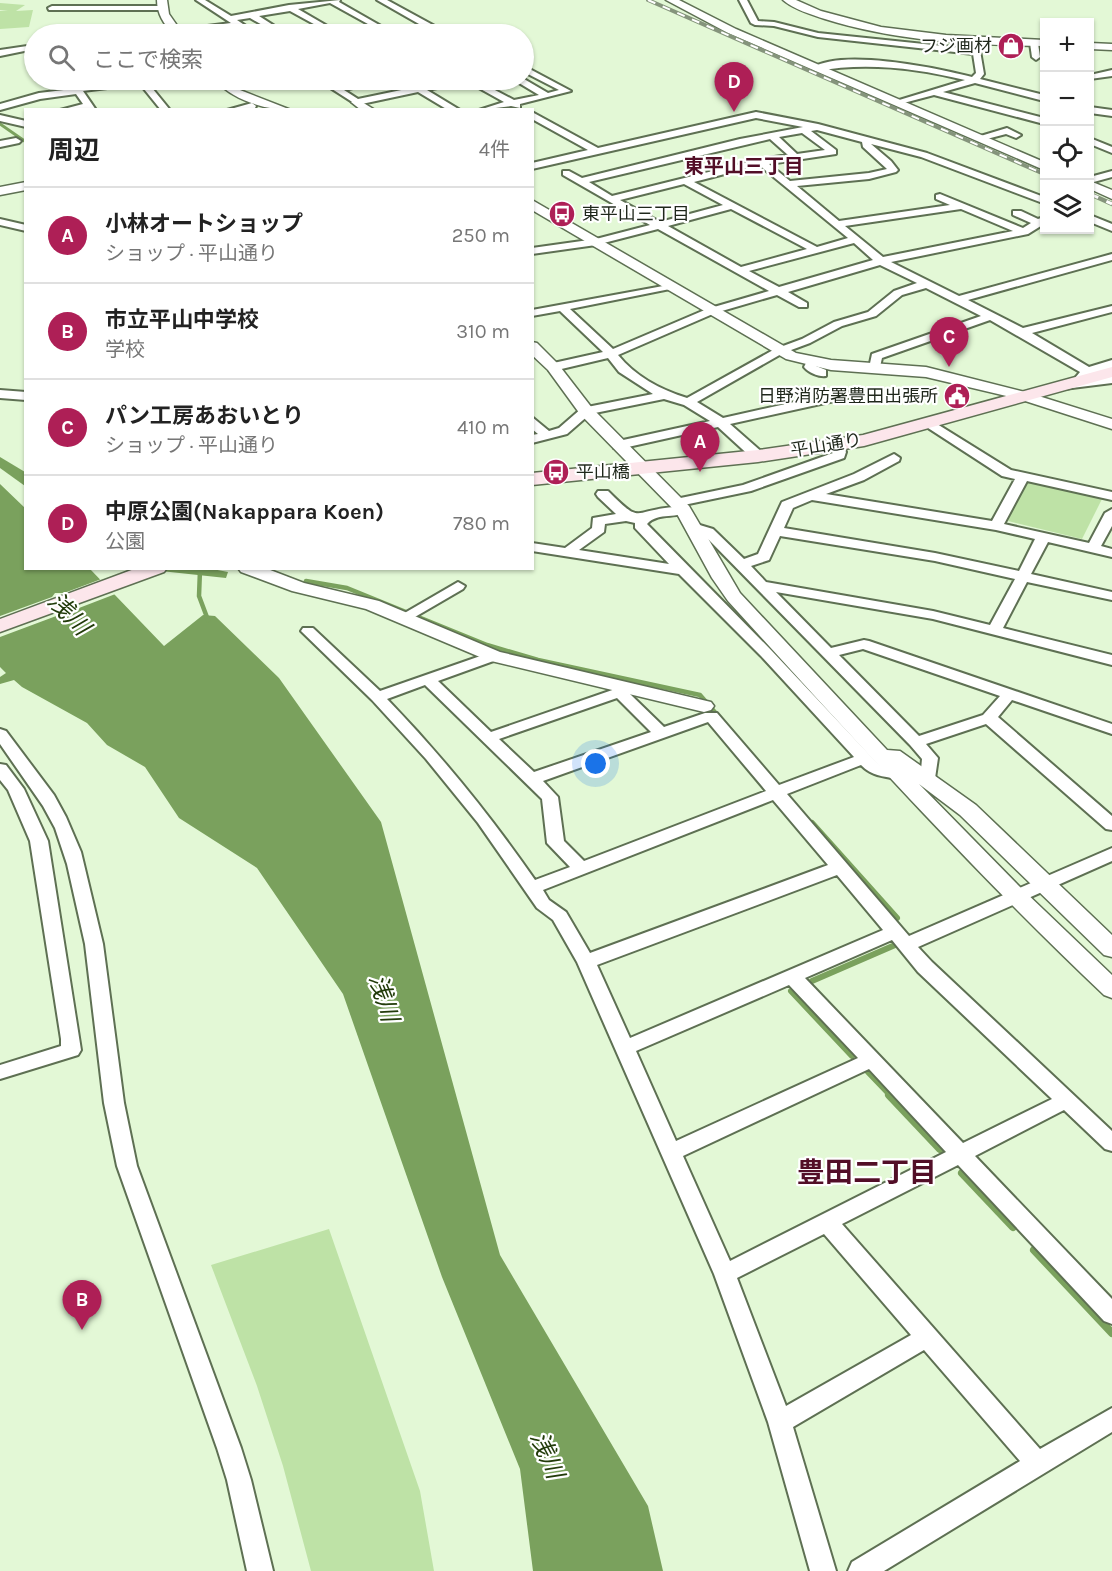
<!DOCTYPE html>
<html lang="ja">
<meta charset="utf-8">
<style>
body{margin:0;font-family:Karla,"Noto Sans JP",sans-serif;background:#f2f2f2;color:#222}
.controls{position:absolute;right:18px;top:18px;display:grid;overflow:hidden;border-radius:0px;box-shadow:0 2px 4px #0004}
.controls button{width:54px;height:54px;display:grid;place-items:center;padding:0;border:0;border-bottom:2px solid #e0e0e0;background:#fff;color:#222;font:30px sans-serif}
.you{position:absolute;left:596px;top:764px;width:21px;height:21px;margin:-15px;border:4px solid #fff;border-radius:50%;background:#1a73e8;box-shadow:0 0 0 9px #1a73e833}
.badge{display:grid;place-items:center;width:39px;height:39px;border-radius:50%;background:#ae1f56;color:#fff;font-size:20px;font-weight:700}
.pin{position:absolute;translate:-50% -50px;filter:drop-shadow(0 2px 3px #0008)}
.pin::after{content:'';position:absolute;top:32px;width:21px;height:18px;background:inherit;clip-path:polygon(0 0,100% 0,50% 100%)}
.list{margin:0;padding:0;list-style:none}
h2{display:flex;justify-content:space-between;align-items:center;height:78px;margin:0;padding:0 24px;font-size:26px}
h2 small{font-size:20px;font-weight:400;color:#767676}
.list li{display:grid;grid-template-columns:39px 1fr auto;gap:18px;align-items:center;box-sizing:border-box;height:96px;padding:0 24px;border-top:2px solid #e0e0e0}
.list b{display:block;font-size:22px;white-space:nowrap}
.list p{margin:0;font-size:20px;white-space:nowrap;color:#767676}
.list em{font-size:20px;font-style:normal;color:#767676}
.icon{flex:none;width:33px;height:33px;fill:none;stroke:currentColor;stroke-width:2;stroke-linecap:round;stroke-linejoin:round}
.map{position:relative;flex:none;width:1112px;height:1571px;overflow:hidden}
.search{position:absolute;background:#fff;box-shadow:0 2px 4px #0004;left:24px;top:24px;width:510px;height:66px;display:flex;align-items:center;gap:15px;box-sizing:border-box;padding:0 21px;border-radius:33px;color:#767676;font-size:22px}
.panel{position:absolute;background:#fff;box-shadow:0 2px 4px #0004;left:24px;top:108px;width:510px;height:462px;border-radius:0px}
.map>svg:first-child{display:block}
.green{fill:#bee2a6}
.water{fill:#7aa15d}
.pier{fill:#e3f8d6}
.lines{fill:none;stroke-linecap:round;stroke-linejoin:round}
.stream-far3{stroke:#7aa15d;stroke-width:3}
.stream-far2{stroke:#7aa15d;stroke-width:4.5}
.stream-far1{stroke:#7aa15d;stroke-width:6}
.stream{stroke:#7aa15d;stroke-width:8}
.minor-casing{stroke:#5e7053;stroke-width:4}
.tertiary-casing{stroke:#5e7053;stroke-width:3}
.secondary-casing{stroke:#5e7053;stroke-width:3}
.minor{fill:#fff;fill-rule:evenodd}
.tertiary{fill:#fff;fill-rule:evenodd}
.secondary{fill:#fce6eb;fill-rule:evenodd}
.rail-far1-casing{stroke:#85947c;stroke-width:4}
.rail-casing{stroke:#85947c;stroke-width:4.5}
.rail-far1{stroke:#fff;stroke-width:2;stroke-dasharray:8;stroke-linecap:butt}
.rail{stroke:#fff;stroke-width:3;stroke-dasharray:9;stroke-linecap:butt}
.labels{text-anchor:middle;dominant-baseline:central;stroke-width:4.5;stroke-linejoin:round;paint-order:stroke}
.far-poi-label{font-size:18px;fill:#1f271b;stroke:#fff;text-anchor:end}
.far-street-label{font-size:18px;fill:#1f271b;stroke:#fff}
.far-neighbourhood-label{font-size:20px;font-weight:bold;fill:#520e27;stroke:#fff}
.water-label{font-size:24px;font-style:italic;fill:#223b0a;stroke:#fff}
.near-neighbourhood-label{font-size:28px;font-weight:bold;fill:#520e27;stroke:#fff}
</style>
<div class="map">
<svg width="1112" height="1571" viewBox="0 0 1112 1571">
<rect width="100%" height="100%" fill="#e3f8d6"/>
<!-- green -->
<g class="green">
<polygon points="0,3 25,5 16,11 33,10 29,27 0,29 0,11 8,11 0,10"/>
<polygon points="1025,481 1103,497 1082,539 1008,521"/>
<polygon points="329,1229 420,1491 434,1571 311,1571 283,1466 257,1386 211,1265"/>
</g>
<!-- water -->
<g class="water">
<polygon points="0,457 25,472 25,486 0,468"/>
<polygon points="0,484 25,508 26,568 90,569 164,646 203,615 215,616 279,678 381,822 500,1255 648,1506 663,1571 533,1571 520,1469 442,1277 343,994 257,868 179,818 145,767 107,745 87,723 22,687 14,680 0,684 0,677 6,673 0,667"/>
<polygon points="207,568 228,572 226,578 142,569"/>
</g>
<!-- pier -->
<polygon class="pier" points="104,578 118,593 79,608 77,612 67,612 0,637 0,616 52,597 55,593 64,593"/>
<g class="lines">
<!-- stream-far3 -->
<polyline class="stream-far3" points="0,124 26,142"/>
<!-- stream-far2 -->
<g class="stream-far2">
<polyline points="200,570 199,596 208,620"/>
<polyline points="306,581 347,588 487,645 538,660 700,695 719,717"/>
</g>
<!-- stream-far1 -->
<g class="stream-far1">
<polyline points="812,823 897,918"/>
<polyline points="812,981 902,942"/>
<polyline points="791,991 852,1056"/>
<polyline points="868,1072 891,1096"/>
</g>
<!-- stream -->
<g class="stream">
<polyline points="889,1095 940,1149"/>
<polyline points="962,1173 1013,1227"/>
<polyline points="1034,1250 1112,1333"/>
</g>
<defs>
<g id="minor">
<polygon points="196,0 205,0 231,16 289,5 340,0 339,2 395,34 386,34 330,3 298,9 341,34 332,34 290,11 259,16 287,34 278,34 250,18 237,20 258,34 249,34 238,27 156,34 160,32 231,23"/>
<polygon points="377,0 387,0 442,30 461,27 475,34 466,34 460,32 429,34 433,32"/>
<path d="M739,0H747L758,21L774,22L818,33L972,49L971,41L978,39L984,74L980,79L1044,95V101L975,83L943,92L1044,118V124L934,95L896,105V101L965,80C915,68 866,62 816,71L812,68C841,48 938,68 972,77L976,73L973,54L818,37L774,26L755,25L751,23Z"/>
<polygon points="52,6 161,6 165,8 161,10 49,10 48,8"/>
<polygon points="1034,41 1038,43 1040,57 1036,60 1032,57 1030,43"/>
<polygon points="34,45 34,49 0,56 0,50"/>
<polygon points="524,66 571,91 520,104 520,108 511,106 479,110 504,102 468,82 427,90 460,110 448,110 418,92 357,105 318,80 327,80 338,86 373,80 388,80 344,90 358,99 411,88 398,80 408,80 420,86 455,80 476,80 514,100 539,95 514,80 524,79 548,93 559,90 524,72"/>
<polygon points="1112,70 1112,76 1090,79 1090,75"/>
<polygon points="66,80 74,80 79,86 132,80 153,80 148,83 170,110 161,110 140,84 83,91 96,110 60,110 83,104 76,94 40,99 0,110 0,104 39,93 72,89"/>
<polygon points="230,80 247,80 225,86 221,83"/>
<polygon points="283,80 297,80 287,88 283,85"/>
<polygon points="252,103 256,106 255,108 227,110"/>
<polygon points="1090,107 1112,110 1112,116 1090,113"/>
<path d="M532,112L598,148L756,112L818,124L927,153L1044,197V203L1040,202L921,157L871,144L891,161L898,170L896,172L869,179L797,186L839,221L950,205L936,199V195L940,194L1023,228L1031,223L1013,215V211H1021L1038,219L1044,217V224L1028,234L891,262L959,296L1112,254V260L968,300L1023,328L1112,306V312L1032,333L1089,367L1112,360V368L1091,374L1086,380L1112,375V383L1064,389V383L1078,381L1075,378L1080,372L990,320L882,358L879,371H871L869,368L872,354L981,316L926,288L902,295L876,316L842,326L810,343L783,353L697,402L723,418L844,391L848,392V398L730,424L763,453L764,456L763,459H753L718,427L619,449L614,448L613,445L614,442L710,421L684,405L664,399L590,414L567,434L532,443V435L538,434L532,429V417L549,431L559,428L582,408L653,394L619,372L608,358L553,371L549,370V364L603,352L560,311L532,316V310L674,284V288L670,289L570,309L613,349L707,309L769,291L658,229L596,245L532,254V248L596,239L650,225L563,175V171H569L582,178L740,139L803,127L756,118L532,169V163L588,150L532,119ZM817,130L862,142L863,147L887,169L869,173L790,181L769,164L836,154V150L811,131ZM802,133L825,150L797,154L779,137ZM770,139L788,155L761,159L612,196L589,182ZM759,165L848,238L817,247L694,182ZM684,184L723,205L660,222L620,200ZM731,209L807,249L741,267L668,226ZM961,209L1013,231L883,257L845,226ZM854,243L873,260L779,287L749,271ZM880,265L917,283L894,291L868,312L834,322L802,339L775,349L687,398C661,390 635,376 618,355L715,313L777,295L799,307H807V303L788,292Z"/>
<polygon points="0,115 26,121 26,127 0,121"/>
<polygon points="1007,128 1021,135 1016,138 1006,134 979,141 974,138"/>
<polygon points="16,138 21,141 19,143 0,147 0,141"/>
<polygon points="1090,138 1112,147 1112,153 1090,144"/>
<polygon points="1112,171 1112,177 1090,183 1090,177"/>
<polygon points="1090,215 1112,224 1112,231 1090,222"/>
<polygon points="0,219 26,225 26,231 0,225"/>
<path d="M812,358L818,362L816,366L826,370V376C819,377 809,373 804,367L808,359Z"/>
<polygon points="0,390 26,392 26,400 0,398"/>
<path d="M929,419L1011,470L1112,492V500L1027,481L1004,524L1089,543L1105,513L1112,509V526L1101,546L1112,549V557L1048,542L1031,574L1112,592V600L1027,582L1003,628L1112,655V665L933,619L776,592L831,648L864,640L869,641L1112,724V734L1012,700L998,717L1112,816V830L1106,829L986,724L926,744L938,758L934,785H922L920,781L922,759L910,745L709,540L686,527L693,523L713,529L744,559L758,554L782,502L854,474L894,454L900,458L899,461L864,480L826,494L992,521L1015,479L1002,476L925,426L923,423ZM812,500L996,530L1035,539L1019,571L935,553L784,528L793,508ZM780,536L935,561L1015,579L990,625L933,611L766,582L751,566L769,560ZM863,649L1000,696L983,715L919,736L839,655Z"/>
<path d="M836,441L841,442L846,452L844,458L751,491L679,506L688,507L690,510C678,520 659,511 647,524L771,650L880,766L903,770L905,774L897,779C882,776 872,776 861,765L787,794L909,936L1112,848V861L918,947L932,962L1112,1131V1151L1105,1149L1064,1110L975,1156L1112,1299V1324L1104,1321L958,1165L842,1224L1040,1449L1112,1408V1432L884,1571H848L852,1562L1020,1461L924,1350L793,1427L836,1571H810L768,1422L714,1274L577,962L553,920L537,908L478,823L426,759L372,700L301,631L303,628H313L380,691L489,653H499L502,656L499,659L438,681L491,732L624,686H634L637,689L630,694L664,727L705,713H717L779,785L854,757L761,656L679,574L532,551V543L565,548L592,528L593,518L616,514L598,497L596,494L598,491H608C643,526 631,510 675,507L669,503L671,500L743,485L833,453L830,445ZM626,521L635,523V528L669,564L579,550L604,532L605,524ZM425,685L542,799L547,843L570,867L535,880C490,815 442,756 387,699ZM617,698L651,732L534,772L499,739ZM708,722L766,791L584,861L564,841L558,797L543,781ZM773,800L828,865L590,953L566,912L549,900L543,890ZM837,875L883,930L630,1038L597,965ZM892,940L918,972L1052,1099L963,1143L805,978ZM789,985L858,1058L676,1141L636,1051ZM869,1069L946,1152L730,1261L683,1156ZM824,1234L911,1335L786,1406L737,1278Z"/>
<polygon points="458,582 465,586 463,589 408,621 398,621 396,618"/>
<polygon points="0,729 6,731 54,795 66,817 81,852 103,944 124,1103 137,1166 241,1448 251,1480 273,1571 247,1571 227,1480 217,1448 117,1166 104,1103 85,944 67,864 55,828 43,806 0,744"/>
<polygon points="0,764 6,765 24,789 48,841 81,1050 78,1055 0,1079 0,1065 61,1046 61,1039 30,841 8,790 0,780"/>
</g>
<g id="tertiary">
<path d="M157,0H167L169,14L183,34H173C164,24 157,14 157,0Z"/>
<polygon points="666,0 679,0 736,29 1044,162 1044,170 728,33"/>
<path d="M783,0H796L821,11L881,27L946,35L1044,40V46C971,45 895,41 825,19C812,15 793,9 783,0Z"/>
<polygon points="1090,43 1112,44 1112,50 1090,49"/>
<path d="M215,80H227L240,90L291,110C265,110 233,100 215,80Z"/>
<polygon points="357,99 375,110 361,110 351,102"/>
<polygon points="1090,181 1112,190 1112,199 1090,189"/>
<polygon points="26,182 26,190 0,195 0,187"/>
<polygon points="532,200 796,353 831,360 926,367 1029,393 1112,419 1112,429 1019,399 926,377 831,370 786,359 532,210"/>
<path d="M532,342L537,343L558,364L592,408L689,506L740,593L887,750L900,751L976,805L1112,935V957L1104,955L960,815L919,784L1022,889L1112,975V998L1104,995C972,870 850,735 728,601L712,578L676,512L580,414L548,370L532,355Z"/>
<polygon points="238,568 265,568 304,583 379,601 500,652 711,702 714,706 711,710 704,712 487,660 366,609 292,591 241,572"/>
</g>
<g id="secondary">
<polygon points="1112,367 1112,377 864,446 758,462 532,485 532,473 758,450 863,435"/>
<polygon points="137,568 167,568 164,572 0,632 0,619"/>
</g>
</defs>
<!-- minor casing -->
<use href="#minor" class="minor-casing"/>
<!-- tertiary casing -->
<use href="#tertiary" class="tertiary-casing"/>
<!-- secondary casing -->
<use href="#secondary" class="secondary-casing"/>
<!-- minor -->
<use href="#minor" class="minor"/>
<!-- tertiary -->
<use href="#tertiary" class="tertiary"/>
<!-- secondary -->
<use href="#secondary" class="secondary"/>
<defs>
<polyline id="rail-far1" points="648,0 1044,174"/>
<polyline id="rail" points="1090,194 1112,204"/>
</defs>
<!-- rail-far1 casing -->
<use href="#rail-far1" class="rail-far1-casing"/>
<!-- rail casing -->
<use href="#rail" class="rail-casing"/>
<!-- rail-far1 -->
<use href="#rail-far1" class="rail-far1"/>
<!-- rail -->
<use href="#rail" class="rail"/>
</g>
<!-- icons -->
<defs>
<symbol id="shop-disc" viewBox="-11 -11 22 22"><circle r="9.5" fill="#ae1f56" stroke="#fff"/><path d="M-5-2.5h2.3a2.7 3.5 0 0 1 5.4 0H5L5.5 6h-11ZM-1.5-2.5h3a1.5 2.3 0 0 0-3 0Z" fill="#fff"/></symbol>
<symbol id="bus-disc" viewBox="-11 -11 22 22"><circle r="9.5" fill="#ae1f56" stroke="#fff"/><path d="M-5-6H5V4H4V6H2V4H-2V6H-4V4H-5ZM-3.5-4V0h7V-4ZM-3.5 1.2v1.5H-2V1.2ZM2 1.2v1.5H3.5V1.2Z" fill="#fff"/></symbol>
<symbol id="civic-disc" viewBox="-11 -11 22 22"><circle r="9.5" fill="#ae1f56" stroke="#fff"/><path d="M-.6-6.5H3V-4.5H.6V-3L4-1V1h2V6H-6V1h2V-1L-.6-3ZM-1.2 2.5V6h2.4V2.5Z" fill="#fff"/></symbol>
</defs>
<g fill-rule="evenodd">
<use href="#shop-disc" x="996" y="31" width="30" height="30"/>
<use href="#bus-disc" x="547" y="199" width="30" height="30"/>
<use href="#civic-disc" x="942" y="381" width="30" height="30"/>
<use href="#bus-disc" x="541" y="457" width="30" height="30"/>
</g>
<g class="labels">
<!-- far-poi labels -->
<g class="far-poi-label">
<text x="992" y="46">フジ画材</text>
<text x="582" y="214" text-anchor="start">東平山三丁目</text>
<text x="938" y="396">日野消防署豊田出張所</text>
<text x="576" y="472" text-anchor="start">平山橋</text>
</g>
<!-- far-street labels -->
<g class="far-street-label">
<text transform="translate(826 445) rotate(-9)">平山通り</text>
</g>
<!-- far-neighbourhood labels -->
<g class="far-neighbourhood-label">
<text x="744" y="166">東平山三丁目</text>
</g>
<!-- water labels -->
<g class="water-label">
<text transform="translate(69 614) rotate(46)">浅川</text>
<text transform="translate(384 998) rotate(73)">浅川</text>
<text transform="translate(547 1455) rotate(67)">浅川</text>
</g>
<!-- near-neighbourhood labels -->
<g class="near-neighbourhood-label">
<text x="867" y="1172">豊田二丁目</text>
</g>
</g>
</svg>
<div class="controls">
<button>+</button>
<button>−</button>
<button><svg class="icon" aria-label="locate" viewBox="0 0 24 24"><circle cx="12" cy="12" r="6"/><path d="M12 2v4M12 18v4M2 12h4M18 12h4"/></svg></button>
<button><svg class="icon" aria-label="layers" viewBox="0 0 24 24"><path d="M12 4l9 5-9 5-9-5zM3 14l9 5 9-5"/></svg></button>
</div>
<div class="you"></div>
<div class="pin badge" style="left:700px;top:472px">A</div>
<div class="pin badge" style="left:82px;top:1330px">B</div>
<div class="pin badge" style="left:949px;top:367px">C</div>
<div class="pin badge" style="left:734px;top:112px">D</div>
<div class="search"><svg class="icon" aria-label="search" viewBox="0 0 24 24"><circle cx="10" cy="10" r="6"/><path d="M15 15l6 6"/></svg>ここで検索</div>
<section class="panel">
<h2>周辺<small>4件</small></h2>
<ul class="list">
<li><span class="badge">A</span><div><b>小林オートショップ</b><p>ショップ · 平山通り</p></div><em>250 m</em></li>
<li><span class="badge">B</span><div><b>市立平山中学校</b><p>学校</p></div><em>310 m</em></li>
<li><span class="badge">C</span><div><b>パン工房あおいとり</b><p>ショップ · 平山通り</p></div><em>410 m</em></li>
<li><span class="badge">D</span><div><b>中原公園(Nakappara Koen)</b><p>公園</p></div><em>780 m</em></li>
</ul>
</section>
</div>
